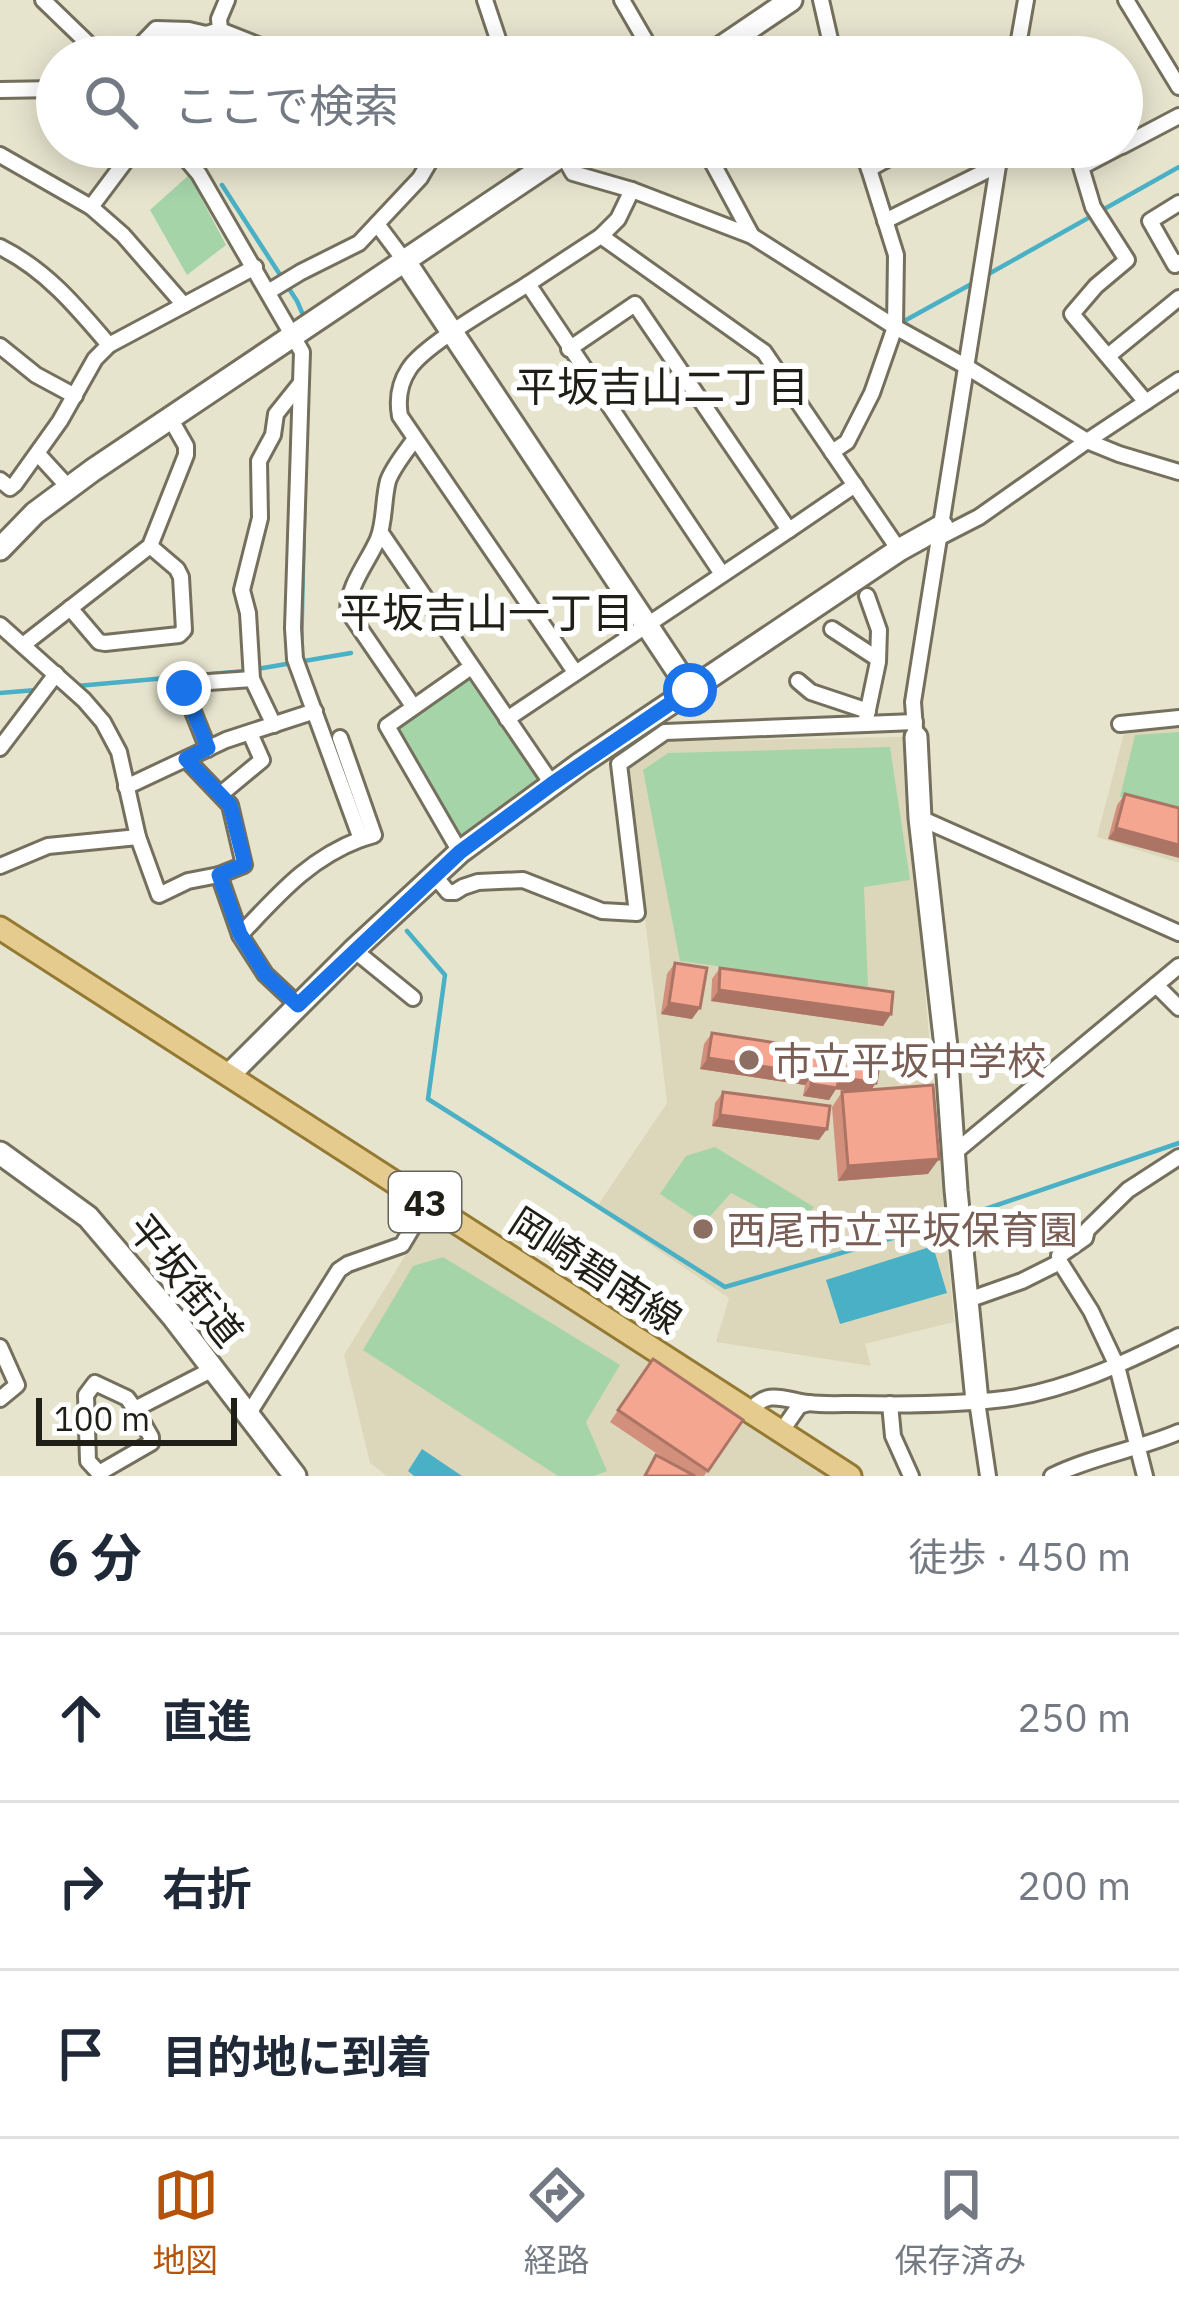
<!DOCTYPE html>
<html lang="ja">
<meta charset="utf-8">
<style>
body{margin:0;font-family:"IBM Plex Sans","Noto Sans JP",sans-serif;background:#f2f2f3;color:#1f2937}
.scale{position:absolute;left:36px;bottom:30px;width:201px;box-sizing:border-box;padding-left:12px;border:6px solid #201f17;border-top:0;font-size:33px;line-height:42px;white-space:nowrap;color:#201f17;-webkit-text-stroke:9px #fff;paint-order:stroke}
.stop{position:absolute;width:36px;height:36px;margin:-27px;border:9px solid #1a73e8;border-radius:50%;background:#fff}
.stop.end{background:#1a73e8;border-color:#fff;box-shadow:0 3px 12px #0008}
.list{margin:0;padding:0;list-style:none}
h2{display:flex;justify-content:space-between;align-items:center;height:156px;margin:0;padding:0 48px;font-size:51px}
h2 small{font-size:39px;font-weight:400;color:#747a83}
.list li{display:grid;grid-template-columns:78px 1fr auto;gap:36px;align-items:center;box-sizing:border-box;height:168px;padding:0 48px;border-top:3px solid #e0e1e3}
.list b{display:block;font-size:45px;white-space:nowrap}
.list em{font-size:39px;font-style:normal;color:#747a83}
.icon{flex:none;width:66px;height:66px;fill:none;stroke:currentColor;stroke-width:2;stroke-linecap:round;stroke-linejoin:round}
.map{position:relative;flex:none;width:1179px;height:1476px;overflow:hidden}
.search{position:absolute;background:#fff;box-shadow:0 6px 30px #0003;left:36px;right:36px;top:36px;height:132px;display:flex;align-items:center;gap:30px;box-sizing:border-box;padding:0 42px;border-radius:66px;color:#747a83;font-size:45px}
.sheet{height:660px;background:#fff}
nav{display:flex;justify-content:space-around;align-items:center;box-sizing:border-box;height:168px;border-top:3px solid #e0e1e3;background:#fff;font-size:33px;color:#747a83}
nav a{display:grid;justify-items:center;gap:6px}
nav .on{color:#b45309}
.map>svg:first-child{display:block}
.built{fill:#dcd7bb}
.green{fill:#a5d4a9}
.water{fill:#49b0c5}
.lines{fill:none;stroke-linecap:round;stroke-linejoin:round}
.stream{stroke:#49b0c5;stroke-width:4.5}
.street-casing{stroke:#74705d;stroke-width:20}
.secondary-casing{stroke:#74705d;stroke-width:27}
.primary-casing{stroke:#947933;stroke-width:27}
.street{stroke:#fff;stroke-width:14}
.secondary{stroke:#fff;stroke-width:21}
.primary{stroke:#e5cb8e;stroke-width:21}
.wall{fill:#d28f7c}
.shaded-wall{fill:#ab7465}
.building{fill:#f4a690;stroke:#ab7465;stroke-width:3}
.route{stroke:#1a73e8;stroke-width:15}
.education-dot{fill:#8d6e63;stroke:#fff;stroke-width:4.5}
.labels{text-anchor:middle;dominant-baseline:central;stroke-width:12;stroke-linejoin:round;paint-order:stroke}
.shield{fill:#fff;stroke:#63625d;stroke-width:3}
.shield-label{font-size:36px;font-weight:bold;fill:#201f17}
.education-label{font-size:39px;fill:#785e54;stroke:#fff;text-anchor:start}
.street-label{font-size:39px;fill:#201f17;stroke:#fff}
.neighbourhood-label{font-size:42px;fill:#201f17;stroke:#fff}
</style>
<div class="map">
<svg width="1179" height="1476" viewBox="0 0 1179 1476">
<rect width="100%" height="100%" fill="#e7e4ce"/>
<!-- built -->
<g class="built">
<polygon points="1179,720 1179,863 1097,837 1124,733"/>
<polygon points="903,737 954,1322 865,1344 871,1366 716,1342 729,1298 596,1208 667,1103 627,769 666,741"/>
<polygon points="427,1220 828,1476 387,1476 370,1463 344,1355"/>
</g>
<!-- green -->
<g class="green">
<polygon points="189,175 226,245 187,275 150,210"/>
<polygon points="467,678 474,680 539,776 538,782 461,840 457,839 395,731 396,726"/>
<polygon points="1179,732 1179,809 1176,811 1120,797 1135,735"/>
<polygon points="890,747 910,880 864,887 868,987 680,961 643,770 668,753"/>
<polygon points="715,1147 814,1207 798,1228 731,1193 704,1223 660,1194 686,1156"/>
<polygon points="443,1257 620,1365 586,1422 607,1471 594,1476 558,1476 363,1350 413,1266"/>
</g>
<!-- water -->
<g class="water">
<polygon points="933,1246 947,1293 840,1324 826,1280"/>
<polygon points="422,1449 462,1476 414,1476 408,1471"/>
</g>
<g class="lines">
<!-- stream -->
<g class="stream">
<polyline points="222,185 297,301 304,317"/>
<polyline points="985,276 1179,167"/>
<polyline points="906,320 975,282"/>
<polyline points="301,658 305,471"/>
<polyline points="257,669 351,653"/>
<polyline points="77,686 245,671"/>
<polyline points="0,693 36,690"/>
<polyline points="407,931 445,975 428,1099 725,1287 954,1220"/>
<polyline points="965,1216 1179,1143"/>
</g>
<defs>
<g id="street">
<polyline points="43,0 102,57"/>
<polyline points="485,0 504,57"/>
<polyline points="622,0 655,57"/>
<polyline points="821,0 834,57"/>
<polyline points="1126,0 1179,87"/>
<polyline points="220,30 219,19 227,0"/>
<polyline points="129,57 156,29 189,30 206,34 220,30 288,57"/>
<polyline points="1016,57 1026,0"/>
<polyline points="0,90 57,89"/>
<polyline points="1122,146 1179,116"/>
<path d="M176,147L199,174L302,352L293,628L295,659L361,839C308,859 278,895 240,935"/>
<polyline points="501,147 524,156 537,171"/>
<polyline points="704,147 752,236"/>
<polyline points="861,147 869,169"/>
<polyline points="1119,147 1081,167 1093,207 1127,260 1096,286 1072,314 1146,402"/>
<polyline points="0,155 91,207 123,235 184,305"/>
<polyline points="563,155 573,173 632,190 752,236 895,327 967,367 1087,441 1119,454 1179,472"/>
<polyline points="1179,203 1150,221 1175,265 1179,262"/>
<polyline points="91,207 136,147"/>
<polyline points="885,221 998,165"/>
<polyline points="377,224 404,260"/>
<polyline points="601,236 618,219 632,190"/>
<path d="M0,247C46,270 76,306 109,345"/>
<polyline points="528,284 601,236 764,352 899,550"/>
<polyline points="268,292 301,272 359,243 420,178 438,147"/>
<polyline points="0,346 36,375 75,396"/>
<polyline points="1108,356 1179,298"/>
<polyline points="832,452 847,442 872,393 895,327 896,255 869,169 909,147"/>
<polyline points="38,454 70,489"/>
<polyline points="0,480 10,488 15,484 60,421 95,359 109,345 255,267"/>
<polyline points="789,530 855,485"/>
<polyline points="381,533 552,784"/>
<polyline points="940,537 979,517 1087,441 1179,380"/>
<polyline points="70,608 99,642 105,643 179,635 184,630 181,577 177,569 150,546"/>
<polyline points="0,625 84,700 103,722 119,752 138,837 159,895 188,881 219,875 240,935 265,974 298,1005"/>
<polyline points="832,629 878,659"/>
<polyline points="23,645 150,546 186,455 186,446 170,418"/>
<path d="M575,672L400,416C397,399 399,384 409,369C425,344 499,303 528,284L722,574"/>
<polyline points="252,679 248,613 242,590 260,518 259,461 273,435 276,414 300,384"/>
<polyline points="798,681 811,692 868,711"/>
<path d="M413,706L348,611C348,585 368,562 378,539C385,522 383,500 388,481C393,467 405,453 414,440"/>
<polyline points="507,719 789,530 635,304 569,349"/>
<polyline points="865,724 878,662 879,630 867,596"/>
<polyline points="1120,724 1179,718"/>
<polyline points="915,729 913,702 1001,147"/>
<polyline points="340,738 374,835 361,839"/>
<polyline points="0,748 56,674"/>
<polyline points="208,749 184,689 195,683 252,679 274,725"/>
<polyline points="186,759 230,805 244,865 219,875"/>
<polyline points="126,787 226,740 315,711"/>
<polyline points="221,794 262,760 250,733"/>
<polyline points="920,818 1179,933"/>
<polyline points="460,852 387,726 471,667"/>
<polyline points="0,866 48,846 138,837"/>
<polyline points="434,875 448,892 455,892 463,887 478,882 523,880 602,911 637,913 619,764 665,732 915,722"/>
<polyline points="354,950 413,998"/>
<polyline points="1156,985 1179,1008"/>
<polyline points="954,1153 1179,966"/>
<polyline points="968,1300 1022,1281 1060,1262"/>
<polyline points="0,1347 17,1385 0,1399"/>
<polyline points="977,1401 988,1476"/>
<polyline points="890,1404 893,1436 911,1476"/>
<polyline points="135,1409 127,1398 95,1383 86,1395 88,1461 99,1473 151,1443 151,1437 135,1409 213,1369"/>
<path d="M750,1412C766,1388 785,1400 808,1403C824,1405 840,1404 855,1404C904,1405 955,1405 1004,1399C1065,1391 1125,1363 1179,1336"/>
<polyline points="248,1415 339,1270 348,1264 402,1245 427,1203"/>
<polyline points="781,1432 799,1406 809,1403"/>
<path d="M1052,1476C1093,1456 1137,1450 1179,1432"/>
<polyline points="1145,1476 1117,1366 1091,1311 1060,1262 1059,1256 1085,1238 1087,1230 1128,1190 1179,1157"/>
</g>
<g id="secondary">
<polyline points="707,57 791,0"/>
<polyline points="404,260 690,690"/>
<polyline points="0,549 35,513 93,470 574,147"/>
<polyline points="916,737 920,818 946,1047 956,1190 977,1401"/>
<polyline points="230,1074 354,950 460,852 580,764 899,550 942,526"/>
<polyline points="0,1153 88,1217 174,1318 295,1476"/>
</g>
<polyline id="primary" points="0,928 850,1476"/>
</defs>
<!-- street casing -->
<use href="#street" class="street-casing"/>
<!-- secondary casing -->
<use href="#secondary" class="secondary-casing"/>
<!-- primary casing -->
<use href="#primary" class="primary-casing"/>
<!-- street -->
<use href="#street" class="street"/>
<!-- secondary -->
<use href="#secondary" class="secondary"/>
<!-- primary -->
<use href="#primary" class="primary"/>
</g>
<!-- wall -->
<g class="wall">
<polygon points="1125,794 1179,808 1108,839 1117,805"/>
<polygon points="675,963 692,1019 661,1014 667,974"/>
<polygon points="720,968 891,1014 883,1026 711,1001 712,979"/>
<polygon points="712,1033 876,1083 871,1090 928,1174 838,1181 832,1107 842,1092 850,1092 836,1089 829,1100 803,1096 805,1085 700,1069 704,1044"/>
<polygon points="723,1092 819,1140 712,1126 715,1103"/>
<polygon points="653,1359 743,1420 704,1476 643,1476 656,1455 677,1467 610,1422"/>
</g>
<!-- shaded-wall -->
<g class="shaded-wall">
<polygon points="1116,828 1179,845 1179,858 1108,839"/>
<polygon points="719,990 891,1014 883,1026 711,1001"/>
<polygon points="669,1003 700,1008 692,1019 661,1014"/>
<polygon points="708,1058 813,1074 805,1085 700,1069"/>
<polygon points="839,1077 876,1083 868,1094 836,1089 829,1100 803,1096 811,1084"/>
<polygon points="720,1115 827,1129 819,1140 712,1126"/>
<polygon points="939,1159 928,1174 838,1181 848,1166"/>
</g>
<!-- building -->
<g class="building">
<polygon points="1125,794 1179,808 1179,845 1116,828"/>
<polygon points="675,963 707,968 700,1008 669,1003"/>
<polygon points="720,968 893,992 891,1014 719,990"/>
<polygon points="712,1033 880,1059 876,1083 839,1077 837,1088 811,1084 813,1074 708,1058"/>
<polygon points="933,1085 939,1159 848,1166 842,1092"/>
<polygon points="723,1092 830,1106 827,1129 720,1115"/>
<polygon points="653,1359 743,1420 708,1471 618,1410"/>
<polygon points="656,1455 695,1476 645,1476"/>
</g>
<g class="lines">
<!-- route -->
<polyline class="route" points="184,688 208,748 186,759 230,805 244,860 244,865 219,875 240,934 265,974 298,1005 460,852 552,784 690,690"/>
</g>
<!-- markers -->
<g class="education-dot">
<circle cx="749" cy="1060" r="12"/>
<circle cx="703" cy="1229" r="12"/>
</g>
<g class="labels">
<!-- shield labels -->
<rect class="shield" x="389" y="1172" width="72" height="60" rx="9"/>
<g class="shield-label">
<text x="425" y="1202">43</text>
</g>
<!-- education labels -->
<g class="education-label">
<text x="773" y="1060">市立平坂中学校</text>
<text x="727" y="1229">西尾市立平坂保育園</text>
</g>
<!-- street labels -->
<g class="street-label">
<text transform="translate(596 1270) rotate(33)">岡崎碧南線</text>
<text transform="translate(186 1280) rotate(51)">平坂街道</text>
</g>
<!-- neighbourhood labels -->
<g class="neighbourhood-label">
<text x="662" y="386">平坂吉山二丁目</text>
<text x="487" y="612">平坂吉山一丁目</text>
</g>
</g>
</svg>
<div class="scale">100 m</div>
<div class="stop" style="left:690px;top:690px"></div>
<div class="stop end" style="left:184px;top:688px"></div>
<div class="search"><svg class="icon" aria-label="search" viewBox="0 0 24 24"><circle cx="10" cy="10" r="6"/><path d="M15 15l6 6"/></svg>ここで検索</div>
</div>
<section class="sheet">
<h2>6 分<small>徒歩 · 450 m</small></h2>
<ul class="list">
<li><svg class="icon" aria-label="ahead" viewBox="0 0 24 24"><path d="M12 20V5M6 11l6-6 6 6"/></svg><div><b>直進</b></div><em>250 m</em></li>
<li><svg class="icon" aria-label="right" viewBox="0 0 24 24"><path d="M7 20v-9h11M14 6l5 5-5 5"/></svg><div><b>右折</b></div><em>200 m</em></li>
<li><svg class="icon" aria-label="arrive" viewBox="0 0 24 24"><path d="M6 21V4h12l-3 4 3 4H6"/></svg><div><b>目的地に到着</b></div></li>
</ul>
</section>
<nav>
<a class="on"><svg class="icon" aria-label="map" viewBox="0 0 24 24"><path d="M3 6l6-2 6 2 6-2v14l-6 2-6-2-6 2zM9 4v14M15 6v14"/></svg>地図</a>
<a><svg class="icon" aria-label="directions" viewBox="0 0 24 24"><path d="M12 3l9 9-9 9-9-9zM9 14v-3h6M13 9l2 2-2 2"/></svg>経路</a>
<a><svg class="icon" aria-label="saved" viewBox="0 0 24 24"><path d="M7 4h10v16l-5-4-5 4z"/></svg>保存済み</a>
</nav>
